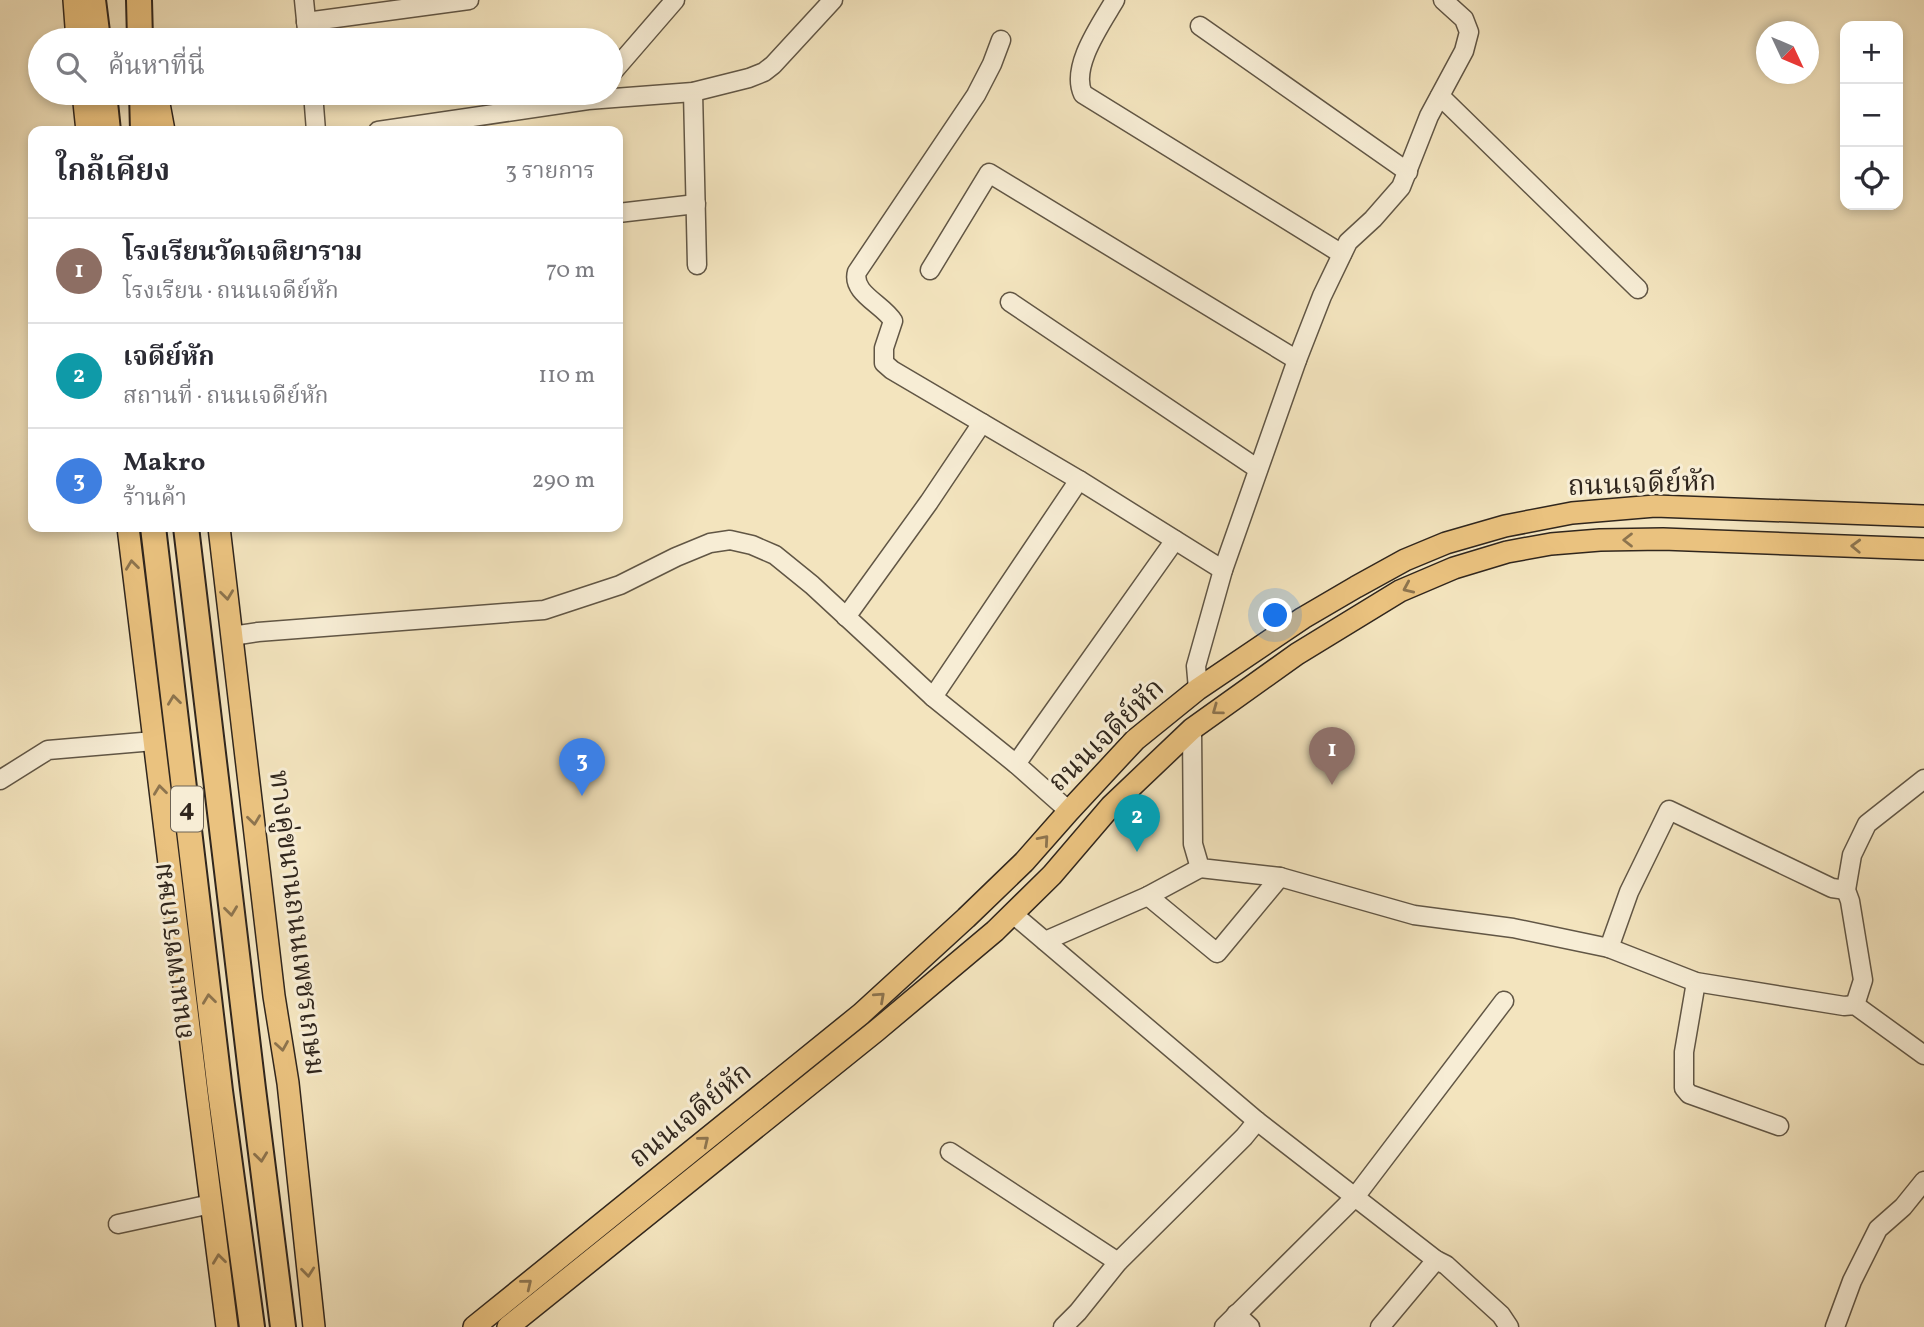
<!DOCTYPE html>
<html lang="th">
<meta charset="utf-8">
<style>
body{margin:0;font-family:Vollkorn,"Noto Serif Thai",serif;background:#f7f7f7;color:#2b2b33}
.controls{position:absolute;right:21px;top:21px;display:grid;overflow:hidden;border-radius:14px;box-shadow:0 4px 10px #0003}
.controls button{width:63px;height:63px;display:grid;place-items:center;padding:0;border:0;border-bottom:2px solid #e1e1e2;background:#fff;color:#2b2b33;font:35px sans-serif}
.compass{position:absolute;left:1756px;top:21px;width:63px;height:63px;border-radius:50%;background:#fff;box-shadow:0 4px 10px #0003;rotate:134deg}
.you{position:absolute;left:1276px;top:616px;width:24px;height:24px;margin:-18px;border:5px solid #fff;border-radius:50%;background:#1a73e8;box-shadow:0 0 0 10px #1a73e833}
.badge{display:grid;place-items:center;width:46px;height:46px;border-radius:50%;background:#2563eb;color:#fff;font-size:23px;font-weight:700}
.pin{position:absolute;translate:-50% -58px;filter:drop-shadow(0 2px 4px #0008)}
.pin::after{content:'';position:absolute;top:37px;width:24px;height:21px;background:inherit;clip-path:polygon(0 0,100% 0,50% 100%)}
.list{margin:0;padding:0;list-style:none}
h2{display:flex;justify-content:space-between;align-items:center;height:91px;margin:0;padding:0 28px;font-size:30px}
h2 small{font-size:23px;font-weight:400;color:#7c7c81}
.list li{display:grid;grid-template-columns:46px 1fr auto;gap:21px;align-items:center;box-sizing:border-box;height:105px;padding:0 28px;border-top:2px solid #e1e1e2}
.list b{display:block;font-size:26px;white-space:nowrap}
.list p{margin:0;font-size:23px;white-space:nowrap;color:#7c7c81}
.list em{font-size:23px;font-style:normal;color:#7c7c81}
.icon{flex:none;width:38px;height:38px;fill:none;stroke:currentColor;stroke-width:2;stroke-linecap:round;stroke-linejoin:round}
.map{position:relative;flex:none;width:1924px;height:1327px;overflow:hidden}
.search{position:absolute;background:#fff;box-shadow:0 4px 10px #0003;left:28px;top:28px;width:595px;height:77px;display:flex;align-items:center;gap:18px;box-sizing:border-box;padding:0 24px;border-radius:38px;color:#7c7c81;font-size:26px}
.panel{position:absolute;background:#fff;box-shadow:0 4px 10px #0003;left:28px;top:126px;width:595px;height:406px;border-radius:14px}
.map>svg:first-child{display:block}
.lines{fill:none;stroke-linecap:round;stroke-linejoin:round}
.minor-casing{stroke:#615645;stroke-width:21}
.major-casing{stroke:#30261d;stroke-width:24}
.highway-casing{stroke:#30261d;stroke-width:28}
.minor{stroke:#f7edd5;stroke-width:18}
.major{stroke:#eac27f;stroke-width:21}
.highway{stroke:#eac27f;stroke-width:24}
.oneway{stroke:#8d744e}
.labels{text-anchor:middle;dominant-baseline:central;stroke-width:6;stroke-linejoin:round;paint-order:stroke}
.shield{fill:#f7edd5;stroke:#6c6254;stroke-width:2}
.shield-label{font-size:26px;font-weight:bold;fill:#30261d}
.street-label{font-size:28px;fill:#30261d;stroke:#f7edd5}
</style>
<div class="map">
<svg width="1924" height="1327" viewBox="0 0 1924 1327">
<rect width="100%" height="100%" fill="#f3e4be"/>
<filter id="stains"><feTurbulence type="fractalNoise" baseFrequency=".00286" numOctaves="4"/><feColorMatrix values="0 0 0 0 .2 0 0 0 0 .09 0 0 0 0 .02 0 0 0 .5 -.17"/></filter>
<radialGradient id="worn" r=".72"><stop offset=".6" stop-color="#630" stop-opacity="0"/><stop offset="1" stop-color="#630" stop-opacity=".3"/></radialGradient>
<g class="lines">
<defs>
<g id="minor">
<polyline points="304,0 308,40"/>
<path d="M1115,0C1101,24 1070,67 1083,94L1342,254"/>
<polyline points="306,22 469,0"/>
<polyline points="1200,26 1408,172"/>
<path d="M1001,40L992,64L976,95L857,272C851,293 884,305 893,321L884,348V363L892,370L1079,480L1223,570"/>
<polyline points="611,74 675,0"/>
<polyline points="693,92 697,265"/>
<polyline points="313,93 316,131"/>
<polyline points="1440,96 1638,289"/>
<polyline points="378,131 588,100 693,92 749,78 764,72 773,65 833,0"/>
<polyline points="618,213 696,204"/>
<polyline points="930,270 989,173 1297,360"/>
<polyline points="1010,302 1258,469"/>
<polyline points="846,617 929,502 982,423"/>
<polyline points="232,636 258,632 544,610 620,585 676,557 710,543 730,540 752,545 775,555 812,585 933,697 1016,764 1069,811"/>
<polyline points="1198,689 1196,666 1223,570 1297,360 1322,296 1348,242 1373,219 1401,187 1429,116 1464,51 1469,32 1464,19 1443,0"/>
<polyline points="933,697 1079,480"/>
<polyline points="1192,729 1193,844 1200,868 1280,877 1414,915 1513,928 1609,948 1696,982 1844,1006 1855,1005 1924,1055"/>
<polyline points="1016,764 1175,540"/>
<polyline points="0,780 48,750 154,741"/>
<polyline points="1148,896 1217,953 1280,877"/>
<polyline points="1013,914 1257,1121 1436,1260 1446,1265 1501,1315 1509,1327"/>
<polyline points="1045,941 1148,896 1200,868"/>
<polyline points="1609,948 1629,892 1669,810 1832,888 1846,890"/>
<polyline points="1696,982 1684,1052 1684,1088 1689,1094 1779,1126"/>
<polyline points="1855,1005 1863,980 1850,901 1846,890 1852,855 1867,824 1924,779"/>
<polyline points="950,1152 1118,1262"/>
<polyline points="118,1224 211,1204"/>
<polyline points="1236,1314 1250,1327"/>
<polyline points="1063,1327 1078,1312 1118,1262 1244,1137 1257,1121"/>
<polyline points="1224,1327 1355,1197 1504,1001"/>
<polyline points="1380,1327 1436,1260"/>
<polyline points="1835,1327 1852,1281 1878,1229 1903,1207 1924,1181"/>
</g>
<g id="major">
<polyline points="74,0 77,40"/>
<polyline points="83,93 87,131"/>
<polyline points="157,93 164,131"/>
<polyline points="128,527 197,1093 227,1327"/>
<polyline points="219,527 274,996 288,1083 314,1327"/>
<polyline points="474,1327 861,1014 966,918 1024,862 1069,811 1135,740 1198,689 1303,618 1356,587 1405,560 1446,543 1505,526 1572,513 1655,506 1924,516"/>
<polyline points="508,1327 876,1031 995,931 1052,875 1111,806 1192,729 1297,654 1400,591 1454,568 1507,552 1551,544 1600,540 1663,539 1924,549"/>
</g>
<g id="highway">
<polyline points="93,0 98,40"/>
<polyline points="139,0 140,40"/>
<polyline points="104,93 108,131"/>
<polyline points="142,93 143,131"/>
<polyline points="153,527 220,1091 252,1327"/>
<polyline points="186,527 253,1089 283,1327"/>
</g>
</defs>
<!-- minor casing -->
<use href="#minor" class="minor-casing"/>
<!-- major casing -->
<use href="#major" class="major-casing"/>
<!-- highway casing -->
<use href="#highway" class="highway-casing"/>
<!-- minor -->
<use href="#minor" class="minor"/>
<!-- major -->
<use href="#major" class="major"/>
<!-- highway -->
<use href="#highway" class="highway"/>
</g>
<!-- one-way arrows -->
<defs><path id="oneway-chevron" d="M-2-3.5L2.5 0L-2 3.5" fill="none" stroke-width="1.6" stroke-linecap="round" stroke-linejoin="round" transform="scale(1.75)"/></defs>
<g class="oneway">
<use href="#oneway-chevron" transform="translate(1628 540) rotate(180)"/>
<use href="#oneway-chevron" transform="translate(1856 546) rotate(-178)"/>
<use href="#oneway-chevron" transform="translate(132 565) rotate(-97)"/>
<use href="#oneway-chevron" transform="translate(1408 588) rotate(156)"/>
<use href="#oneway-chevron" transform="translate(227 595) rotate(83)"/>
<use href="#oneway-chevron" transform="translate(174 700) rotate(-97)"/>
<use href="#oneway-chevron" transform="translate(1217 710) rotate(144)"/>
<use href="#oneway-chevron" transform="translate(160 790) rotate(-97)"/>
<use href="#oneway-chevron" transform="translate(254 820) rotate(83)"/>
<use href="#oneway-chevron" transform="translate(1044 840) rotate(-49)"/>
<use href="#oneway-chevron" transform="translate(231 911) rotate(83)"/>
<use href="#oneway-chevron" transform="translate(880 997) rotate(-42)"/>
<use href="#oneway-chevron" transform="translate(209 999) rotate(-97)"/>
<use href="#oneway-chevron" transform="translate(282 1046) rotate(81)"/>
<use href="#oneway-chevron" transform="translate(704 1141) rotate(-39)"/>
<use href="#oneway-chevron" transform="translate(261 1157) rotate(83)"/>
<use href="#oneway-chevron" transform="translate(219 1259) rotate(-97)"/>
<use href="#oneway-chevron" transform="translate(308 1272) rotate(84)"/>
<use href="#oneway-chevron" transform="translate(527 1284) rotate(-39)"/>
</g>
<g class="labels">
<!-- shield labels -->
<rect class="shield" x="171" y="786.5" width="32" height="45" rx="5"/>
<g class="shield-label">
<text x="187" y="809">4</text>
</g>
<!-- street labels -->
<g class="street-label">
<text transform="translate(1642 485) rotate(-2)">ถนนเจดีย์หัก</text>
<text transform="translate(1107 736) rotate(-44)">ถนนเจดีย์หัก</text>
<text transform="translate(296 923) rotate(83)">ทางคู่ขนานถนนเพชรเกษม</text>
<text transform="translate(174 951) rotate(-97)">ถนนเพชรเกษม</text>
<text transform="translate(691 1116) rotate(-39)">ถนนเจดีย์หัก</text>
</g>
</g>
<rect width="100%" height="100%" filter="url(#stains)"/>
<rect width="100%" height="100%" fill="url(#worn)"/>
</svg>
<div class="controls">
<button>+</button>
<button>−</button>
<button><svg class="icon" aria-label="locate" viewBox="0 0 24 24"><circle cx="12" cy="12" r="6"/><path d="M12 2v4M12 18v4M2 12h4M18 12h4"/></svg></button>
</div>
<svg class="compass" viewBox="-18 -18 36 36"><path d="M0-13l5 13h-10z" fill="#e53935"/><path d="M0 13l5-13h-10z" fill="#7c7c81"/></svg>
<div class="you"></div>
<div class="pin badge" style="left:1332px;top:785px;background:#8d6e63">1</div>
<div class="pin badge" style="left:1137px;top:852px;background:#0f9aa8">2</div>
<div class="pin badge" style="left:582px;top:796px;background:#3f7fe0">3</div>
<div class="search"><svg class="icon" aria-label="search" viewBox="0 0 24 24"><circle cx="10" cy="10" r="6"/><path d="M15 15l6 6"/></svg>ค้นหาที่นี่</div>
<section class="panel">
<h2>ใกล้เคียง<small>3 รายการ</small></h2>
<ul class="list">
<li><span class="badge" style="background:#8d6e63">1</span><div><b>โรงเรียนวัดเจติยาราม</b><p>โรงเรียน · ถนนเจดีย์หัก</p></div><em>70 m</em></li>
<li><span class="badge" style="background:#0f9aa8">2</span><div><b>เจดีย์หัก</b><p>สถานที่ · ถนนเจดีย์หัก</p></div><em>110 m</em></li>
<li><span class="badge" style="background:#3f7fe0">3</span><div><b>Makro</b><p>ร้านค้า</p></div><em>290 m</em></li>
</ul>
</section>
</div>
